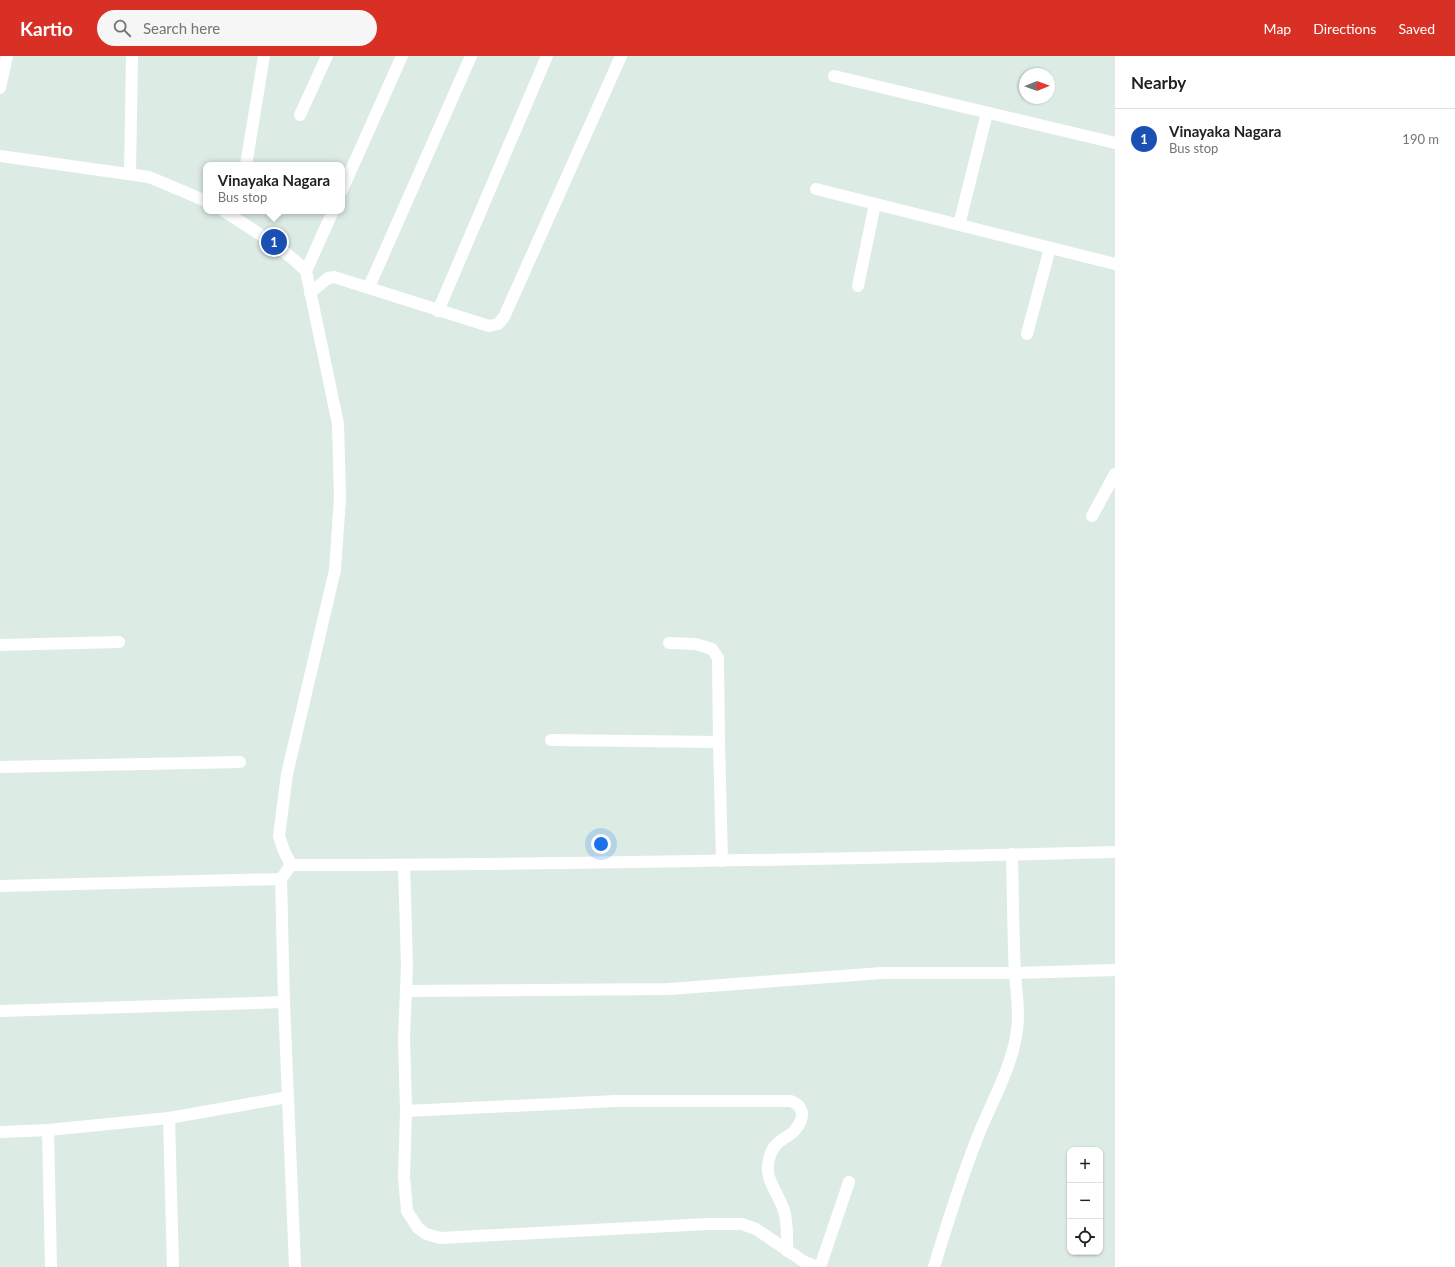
<!DOCTYPE html>
<meta charset="utf-8">
<style>
body{margin:0;font-family:Lato,sans-serif;background:#f6f6f6;color:#202124}
.controls{position:absolute;right:12px;bottom:12px;display:grid;overflow:hidden;border-radius:8px;box-shadow:0 1px 3px #0004}
.controls button{width:36px;height:36px;display:grid;place-items:center;padding:0;border:0;border-bottom:1px solid #e0e0e0;background:#fff;color:#202124;font:20px sans-serif}
.compass{position:absolute;left:1019px;top:12px;width:36px;height:36px;border-radius:50%;background:#fff;box-shadow:0 1px 3px #0004;rotate:89deg}
.you{position:absolute;left:601px;top:788px;width:14px;height:14px;margin:-10px;border:3px solid #fff;border-radius:50%;background:#1a73e8;box-shadow:0 0 0 6px #1a73e833}
.badge{display:grid;place-items:center;width:26px;height:26px;border-radius:50%;background:#d93025;color:#fff;font-size:13px;font-weight:700}
.pin{position:absolute;translate:-50% -50%;border:2px solid #fff;box-shadow:0 1px 4px #0006}
.popup{position:absolute;left:203px;top:106px;width:142px;height:52px;box-sizing:border-box;display:grid;place-content:center;border-radius:8px;background:#fff;filter:drop-shadow(0 1px 3px #0005);font-size:13px;white-space:nowrap;color:#757577}
.popup b{font-size:15px;color:#202124}
.popup::after{content:'';position:absolute;left:50%;top:100%;margin-left:-8px;border:8px solid transparent;border-top-color:#fff}
.list{margin:0;padding:0;list-style:none}
h2{display:flex;justify-content:space-between;align-items:center;height:52px;margin:0;padding:0 16px;font-size:17px}
h2 small{font-size:13px;font-weight:400;color:#757577}
.list li{display:grid;grid-template-columns:26px 1fr auto;gap:12px;align-items:center;box-sizing:border-box;height:60px;padding:0 16px;border-top:1px solid #e0e0e0}
.list b{display:block;font-size:15px;white-space:nowrap}
.list p{margin:0;font-size:13px;white-space:nowrap;color:#757577}
.list em{font-size:13px;font-style:normal;color:#757577}
.icon{flex:none;width:22px;height:22px;fill:none;stroke:currentColor;stroke-width:2;stroke-linecap:round;stroke-linejoin:round}
.map{position:relative;flex:none;width:1115px;height:1211px;overflow:hidden}
header{display:flex;align-items:center;gap:24px;box-sizing:border-box;height:56px;padding:0 20px;background:#d93025;color:#fff}
header strong{font-size:19px}
nav{display:flex;gap:22px;margin-inline-start:auto;font-size:14px}
.search{width:280px;height:36px;background:#f6f6f6;display:flex;align-items:center;gap:10px;box-sizing:border-box;padding:0 14px;border-radius:22px;color:#757577;font-size:15px}
main{display:flex}
aside{flex:1;background:#fff}
.map>svg:first-child{display:block}
.lines{fill:none;stroke-linecap:round;stroke-linejoin:round}
.service{stroke:#fff;stroke-width:12}
.minor{stroke:#fff;stroke-width:12}
.tertiary{stroke:#fff;stroke-width:12}
</style>
<header>
<strong>Kartio</strong>
<div class="search"><svg class="icon" aria-label="search" viewBox="0 0 24 24"><circle cx="10" cy="10" r="6"/><path d="M15 15l6 6"/></svg>Search here</div>
<nav><a>Map</a><a>Directions</a><a>Saved</a></nav>
</header>
<main>
<div class="map">
<svg width="1115" height="1211" viewBox="0 0 1115 1211">
<rect width="100%" height="100%" fill="#ddebe5"/>
<g class="lines">
<!-- service -->
<g class="service">
<polyline points="551,684 719,686"/>
<polyline points="820,1211 849,1126"/>
</g>
<!-- minor -->
<g class="minor">
<polyline points="834,20 1115,87"/>
<polyline points="0,32 7,0"/>
<polyline points="300,59 327,0"/>
<polyline points="246,109 264,0"/>
<polyline points="130,118 132,0"/>
<polyline points="816,133 1115,208"/>
<polyline points="342,134 402,0"/>
<polyline points="959,169 987,57"/>
<polyline points="306,215 333,155"/>
<polyline points="858,230 875,148"/>
<polyline points="369,231 471,0"/>
<polyline points="310,237 328,222 334,221 489,270 498,268 504,261 621,0"/>
<polyline points="438,255 547,0"/>
<polyline points="1027,278 1050,192"/>
<polyline points="1092,460 1115,418"/>
<polyline points="669,587 696,588 712,593 718,602 719,686 722,805"/>
<polyline points="0,589 119,586"/>
<polyline points="0,711 240,706"/>
<polyline points="291,809 281,823 284,946 295,1211"/>
<polyline points="404,809 407,910 404,982 406,1055 404,1121 407,1155 418,1172 426,1178 440,1182 707,1168 742,1168 756,1173 803,1205 818,1211"/>
<polyline points="0,830 281,823"/>
<polyline points="406,935 669,933 882,917 1015,917 1115,914"/>
<polyline points="0,955 284,946"/>
<path d="M406,1055L616,1045H791C805,1051 805,1062 795,1074C790,1080 781,1083 776,1089C773,1092 771,1096 770,1100C762,1122 778,1135 784,1155C788,1167 787,1182 787,1195"/>
<polyline points="169,1062 173,1211"/>
<polyline points="48,1074 51,1211"/>
<polyline points="0,1076 48,1074 169,1062 288,1041"/>
<path d="M934,1211C947,1168 960,1126 976,1085C990,1048 1012,1013 1017,974C1020,955 1016,936 1015,917C1013,877 1013,838 1012,798"/>
</g>
<!-- tertiary -->
<g class="tertiary">
<polyline points="0,100 149,121 206,145"/>
<path d="M224,155C253,174 281,190 306,215L338,368L340,442L335,514L287,718L279,780L284,795L291,809C566,809 840,803 1115,796"/>
</g>
</g>
</svg>
<div class="controls">
<button>+</button>
<button>−</button>
<button><svg class="icon" aria-label="locate" viewBox="0 0 24 24"><circle cx="12" cy="12" r="6"/><path d="M12 2v4M12 18v4M2 12h4M18 12h4"/></svg></button>
</div>
<svg class="compass" viewBox="-18 -18 36 36"><path d="M0-13l5 13h-10z" fill="#e53935"/><path d="M0 13l5-13h-10z" fill="#757577"/></svg>
<div class="you"></div>
<div class="pin badge" style="left:274px;top:186px;background:#1a4fb4">1</div>
<div class="popup"><b>Vinayaka Nagara</b>Bus stop</div>
</div>
<aside>
<h2>Nearby<small></small></h2>
<ul class="list">
<li><span class="badge" style="background:#1a4fb4">1</span><div><b>Vinayaka Nagara</b><p>Bus stop</p></div><em>190 m</em></li>
</ul>
</aside>
</main>
